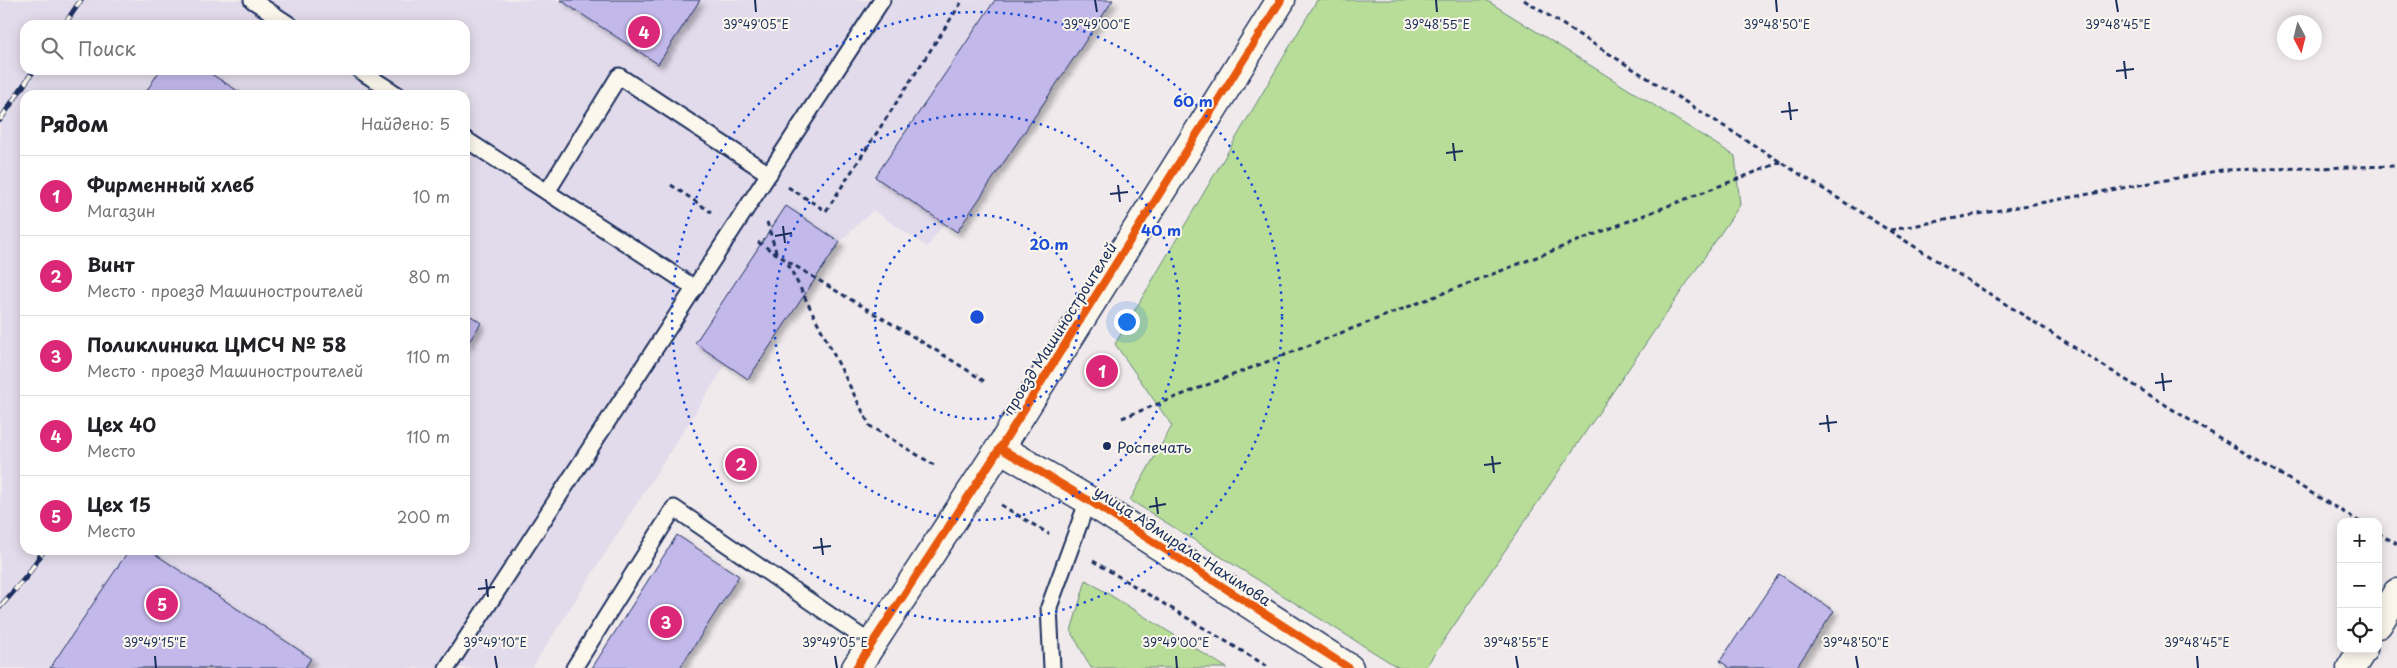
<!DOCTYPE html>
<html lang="ru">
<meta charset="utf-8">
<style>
body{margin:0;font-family:"Playpen Sans",sans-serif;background:#f2f2f2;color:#202124}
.controls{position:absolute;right:15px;bottom:15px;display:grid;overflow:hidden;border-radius:10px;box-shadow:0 2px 12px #0003}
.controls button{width:45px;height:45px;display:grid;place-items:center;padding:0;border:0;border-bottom:1px solid #e0e0e0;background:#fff;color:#202124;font:25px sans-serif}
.compass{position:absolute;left:2277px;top:15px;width:45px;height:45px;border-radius:50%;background:#fff;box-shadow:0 2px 12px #0003;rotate:173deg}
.you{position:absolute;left:1126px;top:321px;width:18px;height:18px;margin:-12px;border:4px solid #fff;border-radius:50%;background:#1a73e8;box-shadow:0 0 0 8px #1a73e833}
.badge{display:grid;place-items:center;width:32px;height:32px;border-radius:50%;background:#db2777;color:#fff;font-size:16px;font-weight:700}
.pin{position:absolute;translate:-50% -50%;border:2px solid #fff;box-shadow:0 1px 5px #0006}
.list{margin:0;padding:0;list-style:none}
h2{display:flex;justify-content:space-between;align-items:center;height:65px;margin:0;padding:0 20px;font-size:21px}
h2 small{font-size:16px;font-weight:400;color:#757577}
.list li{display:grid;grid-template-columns:32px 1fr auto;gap:15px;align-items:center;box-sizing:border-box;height:80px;padding:0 20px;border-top:1px solid #e0e0e0}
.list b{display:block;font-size:19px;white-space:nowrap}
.list p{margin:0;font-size:16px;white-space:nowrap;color:#757577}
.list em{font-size:16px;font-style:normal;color:#757577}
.icon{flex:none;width:28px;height:28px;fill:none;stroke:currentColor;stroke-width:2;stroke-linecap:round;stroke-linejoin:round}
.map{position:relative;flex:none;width:2397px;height:668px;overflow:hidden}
.search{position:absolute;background:#fff;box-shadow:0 2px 12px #0003;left:20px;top:20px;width:450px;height:55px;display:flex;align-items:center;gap:12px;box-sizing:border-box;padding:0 18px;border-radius:15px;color:#757577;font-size:19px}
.panel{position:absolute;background:#fff;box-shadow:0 2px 12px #0003;left:20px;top:90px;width:450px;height:465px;border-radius:15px}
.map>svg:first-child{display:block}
.built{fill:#e2dbeb;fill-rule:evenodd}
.green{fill:#b7dd98;stroke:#69867b}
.building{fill:#c2b8ea;stroke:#1b2f5e;filter:url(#shadow)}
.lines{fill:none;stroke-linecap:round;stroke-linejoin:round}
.service-casing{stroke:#1b2f5e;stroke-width:19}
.minor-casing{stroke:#1b2f5e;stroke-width:31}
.tertiary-casing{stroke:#1b2f5e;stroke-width:31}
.path{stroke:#1b2f5e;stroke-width:3;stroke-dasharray:5 4;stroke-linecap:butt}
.service{stroke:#fbf7ec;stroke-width:15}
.minor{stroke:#fbf7ec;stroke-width:28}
.tertiary{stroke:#fbf7ec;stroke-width:28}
.rail-casing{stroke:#1b2f5e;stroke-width:5.5}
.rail{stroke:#fbf7ec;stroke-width:4;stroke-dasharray:11;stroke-linecap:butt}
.cycleway-casing{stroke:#fbf7ec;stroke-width:11}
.cycleway{stroke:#e8590c;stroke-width:8}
.ticks{fill:none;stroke:#1b2f5e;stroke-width:2}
.ring{fill:none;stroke:#1d4ed8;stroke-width:2.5;stroke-dasharray:2.5 5}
.poi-dot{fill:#1b2f5e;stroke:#fbf7ec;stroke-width:2}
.labels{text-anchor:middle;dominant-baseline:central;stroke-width:4;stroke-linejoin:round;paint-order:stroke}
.street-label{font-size:15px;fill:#1b2f5e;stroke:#fbf7ec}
.poi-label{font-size:15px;fill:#1b2f5e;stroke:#fbf7ec;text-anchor:start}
.ticks-label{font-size:12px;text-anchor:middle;fill:#1b2f5e;stroke:#fbf7ec;stroke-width:4;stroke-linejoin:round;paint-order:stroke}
.centre{fill:#1d4ed8;stroke:#fbf7ec;stroke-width:2.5}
.ring-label{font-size:15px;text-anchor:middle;font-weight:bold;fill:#1d4ed8;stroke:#fbf7ec;stroke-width:4;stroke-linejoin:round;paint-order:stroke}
</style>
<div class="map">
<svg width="2397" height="668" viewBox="0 0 2397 668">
<defs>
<filter id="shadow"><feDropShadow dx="4.5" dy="4.5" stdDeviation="2.5" flood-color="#0004"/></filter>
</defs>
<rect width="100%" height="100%" fill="#f0eaec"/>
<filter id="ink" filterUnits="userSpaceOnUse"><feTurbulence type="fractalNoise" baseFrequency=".02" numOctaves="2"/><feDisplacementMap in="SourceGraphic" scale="10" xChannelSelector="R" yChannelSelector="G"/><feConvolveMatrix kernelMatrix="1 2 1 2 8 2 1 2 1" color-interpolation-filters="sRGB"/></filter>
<g filter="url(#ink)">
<!-- built -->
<path class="built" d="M0,0H995L875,177L944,224L927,247L873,210L840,242L748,379L726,364L532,668H0ZM25,25H465V70H25ZM25,95H465V550H25Z"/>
<!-- green -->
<g class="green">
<polygon points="1317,0 1486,0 1735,156 1740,205 1425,668 1399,668 1130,500 1172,426 1115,344"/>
<polygon points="1086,580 1227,668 1091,668 1071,631"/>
</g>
<!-- building -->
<g class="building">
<polygon points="560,0 700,0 658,64"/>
<polygon points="995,0 1113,0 957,232 875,177"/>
<polygon points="160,70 205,70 244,95 144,95"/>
<polygon points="786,206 840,242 748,379 695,343"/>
<polygon points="465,312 481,323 465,348"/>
<polygon points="677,535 739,576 680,668 592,668"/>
<polygon points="129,550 149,550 311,658 305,668 50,668"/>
<polygon points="1779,574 1834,611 1796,668 1730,668 1720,661"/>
</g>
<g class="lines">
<defs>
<g id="service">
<polyline points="252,0 290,25"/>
<polyline points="359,70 398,95"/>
<polyline points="465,139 547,192"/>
<polyline points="695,288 547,192 619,76 769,174"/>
<polyline points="447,668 882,0"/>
<polyline points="574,668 674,508 872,644"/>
<polyline points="1052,668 1049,607 1088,500"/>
</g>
<g id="minor">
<polyline points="1000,448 1281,0"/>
<polyline points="2378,624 2397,593"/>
<polyline points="2351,668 2363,649"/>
</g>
<polyline id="tertiary" points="856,668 1000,448 1088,500 1349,668"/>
</defs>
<!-- service casing -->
<use href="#service" class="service-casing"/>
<!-- minor casing -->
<use href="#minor" class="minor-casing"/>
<!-- tertiary casing -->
<use href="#tertiary" class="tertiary-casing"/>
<!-- path -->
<g class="path">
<polyline points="1524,0 2183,416 2360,522"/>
<polyline points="671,185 711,212"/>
<polyline points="788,187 826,211 963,0"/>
<polyline points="767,222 777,255"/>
<polyline points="1890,230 2222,170 2397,166"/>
<path d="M758,242C832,291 910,332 984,381"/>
<polyline points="788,264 870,426 934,465"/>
<polyline points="1122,418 1781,162"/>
<polyline points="1001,505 1049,534"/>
<polyline points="2378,533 2397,544"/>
<polyline points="1093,561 1270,668"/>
</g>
<!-- service -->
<use href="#service" class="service"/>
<!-- minor -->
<use href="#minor" class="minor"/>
<!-- tertiary -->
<use href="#tertiary" class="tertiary"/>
<defs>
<g id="rail">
<polyline points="64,25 81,0"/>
<polyline points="0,120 34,70"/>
<polyline points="0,607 27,576 44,550"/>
</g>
</defs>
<!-- rail casing -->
<use href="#rail" class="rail-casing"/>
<!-- rail -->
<use href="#rail" class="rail"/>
<defs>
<g id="cycleway">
<polyline points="1000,448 1088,500 1349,668"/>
<polyline points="856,668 1000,448 1281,0"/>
</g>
</defs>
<!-- cycleway casing -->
<use href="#cycleway" class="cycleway-casing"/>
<!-- cycleway -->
<use href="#cycleway" class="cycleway"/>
</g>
</g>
<!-- ticks -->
<path class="ticks" d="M755,0L756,12M1095,0L1097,12M1436,0L1437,12M1776,0L1777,12M2116,0L2118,12M2124,61L2126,79M2116,71L2134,69M1789,102L1791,120M1781,112L1798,110M1453,143L1455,161M1446,153L1463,151M1118,185L1120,202M1110,194L1128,192M783,226L785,243M775,236L792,233M2162,373L2164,391M2155,383L2172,381M1827,415L1829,432M1819,424L1837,422M1492,456L1494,473M1484,465L1501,463M1156,497L1158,514M1149,507L1166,504M821,538L823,555M813,548L831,546M486,579L488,597M478,589L495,587M155,656L156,668M495,656L497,668M835,656L837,668M1176,656L1177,668M1516,656L1518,668M1856,656L1858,668M2197,656L2198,668"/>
<!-- distance rings -->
<g class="ring">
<circle cx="977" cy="317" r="102"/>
<circle cx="977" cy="317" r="203"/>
<circle cx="977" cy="317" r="305"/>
</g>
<!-- markers -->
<circle class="poi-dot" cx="1107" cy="446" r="5"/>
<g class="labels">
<!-- street labels -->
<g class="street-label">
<text transform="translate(1059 328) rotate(-58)">проезд Машиностроителей</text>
<text transform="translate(1183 545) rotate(33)">улица Адмирала Нахимова</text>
</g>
<!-- poi labels -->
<g class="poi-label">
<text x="1117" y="446">Роспечать</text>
</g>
</g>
<g class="ticks-label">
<text x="756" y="29">39°49'05"E</text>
<text x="1097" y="29">39°49'00"E</text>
<text x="1437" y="29">39°48'55"E</text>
<text x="1777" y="29">39°48'50"E</text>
<text x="2118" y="29">39°48'45"E</text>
<text x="155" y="647">39°49'15"E</text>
<text x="495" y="647">39°49'10"E</text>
<text x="835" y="647">39°49'05"E</text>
<text x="1176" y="647">39°49'00"E</text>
<text x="1516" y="647">39°48'55"E</text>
<text x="1856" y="647">39°48'50"E</text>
<text x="2197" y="647">39°48'45"E</text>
</g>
<circle cx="977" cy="317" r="8" class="centre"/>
<g class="ring-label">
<text x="1193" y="107">60 m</text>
<text x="1161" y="236">40 m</text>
<text x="1049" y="250">20 m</text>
</g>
</svg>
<div class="controls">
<button>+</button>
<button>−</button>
<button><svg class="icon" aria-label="locate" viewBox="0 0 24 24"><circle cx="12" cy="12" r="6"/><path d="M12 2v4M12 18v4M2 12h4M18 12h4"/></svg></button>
</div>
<svg class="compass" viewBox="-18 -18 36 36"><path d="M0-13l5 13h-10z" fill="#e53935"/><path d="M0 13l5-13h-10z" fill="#757577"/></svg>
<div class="you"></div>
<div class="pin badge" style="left:1102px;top:371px">1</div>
<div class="pin badge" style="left:741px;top:464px">2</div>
<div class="pin badge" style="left:666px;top:622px">3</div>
<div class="pin badge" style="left:644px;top:32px">4</div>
<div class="pin badge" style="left:162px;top:604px">5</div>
<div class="search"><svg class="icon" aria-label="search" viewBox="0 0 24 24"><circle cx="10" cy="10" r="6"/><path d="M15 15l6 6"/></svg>Поиск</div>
<section class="panel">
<h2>Рядом<small>Найдено: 5</small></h2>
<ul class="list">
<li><span class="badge">1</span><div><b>Фирменный хлеб</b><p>Магазин</p></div><em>10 m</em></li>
<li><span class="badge">2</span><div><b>Винт</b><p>Место · проезд Машиностроителей</p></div><em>80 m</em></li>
<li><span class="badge">3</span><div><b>Поликлиника ЦМСЧ № 58</b><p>Место · проезд Машиностроителей</p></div><em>110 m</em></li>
<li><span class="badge">4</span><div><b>Цех 40</b><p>Место</p></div><em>110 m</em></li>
<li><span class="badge">5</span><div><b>Цех 15</b><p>Место</p></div><em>200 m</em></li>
</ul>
</section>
</div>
